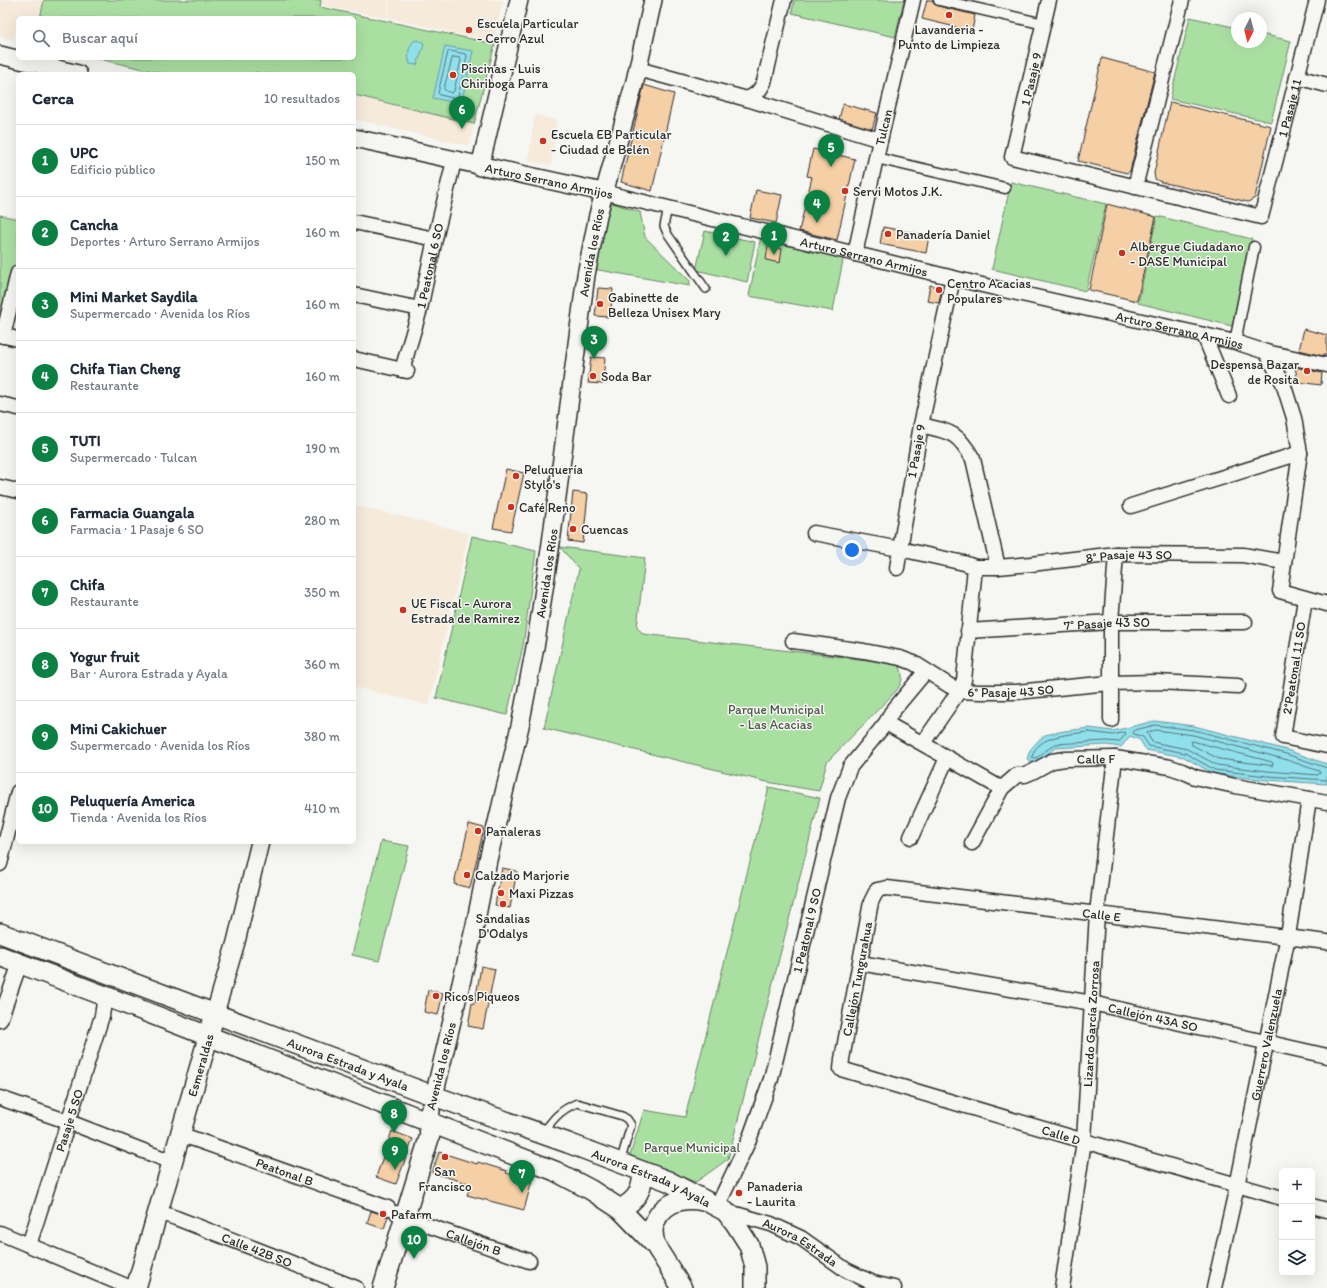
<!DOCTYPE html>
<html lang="es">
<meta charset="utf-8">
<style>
body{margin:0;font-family:Itim,sans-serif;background:#f2f2f3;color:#1f2937}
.controls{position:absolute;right:12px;bottom:12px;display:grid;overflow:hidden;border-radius:6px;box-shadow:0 4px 16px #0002}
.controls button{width:36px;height:36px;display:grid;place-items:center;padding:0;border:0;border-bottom:1px solid #e0e1e3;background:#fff;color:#1f2937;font:20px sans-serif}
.compass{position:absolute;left:1231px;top:12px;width:36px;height:36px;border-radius:50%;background:#fff;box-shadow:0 4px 16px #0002;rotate:186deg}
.you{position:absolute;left:852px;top:550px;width:14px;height:14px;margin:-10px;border:3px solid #fff;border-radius:50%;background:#1a73e8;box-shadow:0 0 0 6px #1a73e833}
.badge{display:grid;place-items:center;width:26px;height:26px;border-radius:50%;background:#0b8043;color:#fff;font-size:13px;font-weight:700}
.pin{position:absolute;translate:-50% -33px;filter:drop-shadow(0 1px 2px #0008)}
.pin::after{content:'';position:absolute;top:21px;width:14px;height:12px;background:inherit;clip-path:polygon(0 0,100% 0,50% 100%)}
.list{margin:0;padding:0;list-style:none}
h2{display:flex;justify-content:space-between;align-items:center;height:52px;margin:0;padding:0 16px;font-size:17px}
h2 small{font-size:13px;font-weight:400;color:#747a83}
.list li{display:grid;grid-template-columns:26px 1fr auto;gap:12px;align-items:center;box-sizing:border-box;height:72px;padding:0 16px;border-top:1px solid #e0e1e3}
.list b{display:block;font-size:15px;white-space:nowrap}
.list p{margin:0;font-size:13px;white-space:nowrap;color:#747a83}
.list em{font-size:13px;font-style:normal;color:#747a83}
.icon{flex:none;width:22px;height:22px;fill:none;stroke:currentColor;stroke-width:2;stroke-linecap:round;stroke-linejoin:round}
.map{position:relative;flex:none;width:1327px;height:1288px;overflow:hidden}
.search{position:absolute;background:#fff;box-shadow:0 4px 16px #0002;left:16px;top:16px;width:340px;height:44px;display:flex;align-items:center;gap:10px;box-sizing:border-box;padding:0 14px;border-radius:6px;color:#747a83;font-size:15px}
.panel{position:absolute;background:#fff;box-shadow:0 4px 16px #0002;left:16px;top:72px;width:340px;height:772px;border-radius:6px}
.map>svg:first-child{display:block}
.built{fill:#f6eadb}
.green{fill:#aadfa2;stroke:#6a8566}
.water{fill:#90e0ec;stroke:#68989f}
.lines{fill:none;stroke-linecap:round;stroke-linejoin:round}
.shore{stroke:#537378;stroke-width:1}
.building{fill:#f5cfa5;stroke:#2b2b2b}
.service-casing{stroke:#2b2b2b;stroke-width:10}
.pedestrian-casing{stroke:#2b2b2b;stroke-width:13}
.minor-casing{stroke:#2b2b2b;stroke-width:17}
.tertiary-casing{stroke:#2b2b2b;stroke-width:20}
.secondary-casing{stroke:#2b2b2b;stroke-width:22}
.service{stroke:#f6f6f2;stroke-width:7}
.pedestrian{stroke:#f6f6f2;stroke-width:10}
.minor{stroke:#f6f6f2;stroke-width:14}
.tertiary{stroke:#f6f6f2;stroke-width:17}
.secondary{stroke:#f6f6f2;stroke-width:19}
.poi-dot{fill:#c8321e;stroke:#f6f6f2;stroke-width:1.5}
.labels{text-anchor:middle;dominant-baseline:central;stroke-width:3;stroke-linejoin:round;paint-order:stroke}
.poi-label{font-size:13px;fill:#2b2b2b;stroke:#f6f6f2;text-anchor:start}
.street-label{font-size:13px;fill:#2b2b2b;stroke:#f6f6f2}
.park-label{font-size:13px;fill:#4b5849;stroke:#f6f6f2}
</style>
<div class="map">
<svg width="1327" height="1288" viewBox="0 0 1327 1288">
<rect width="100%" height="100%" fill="#f6f6f2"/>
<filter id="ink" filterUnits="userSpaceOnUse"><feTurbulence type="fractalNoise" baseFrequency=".025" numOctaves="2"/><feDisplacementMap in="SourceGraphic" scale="8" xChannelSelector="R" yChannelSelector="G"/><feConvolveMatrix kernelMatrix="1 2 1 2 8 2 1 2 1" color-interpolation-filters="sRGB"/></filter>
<g filter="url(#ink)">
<!-- built -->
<g class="built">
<polygon points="0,0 43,0 39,18 18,18 18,28 16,28 13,40 0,37"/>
<polygon points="322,0 388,0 388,18 321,5"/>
<polygon points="389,0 503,0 494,42 389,18"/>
<polygon points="354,96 474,124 469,146 354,119"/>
<polygon points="535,115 557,120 551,165 528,161"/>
<polygon points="354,505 469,533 429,705 354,687"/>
</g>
<!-- green -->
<g class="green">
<polygon points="44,0 321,0 320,7 495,44 474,124 354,95 354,74 262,74 255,72 255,74 165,74 95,58 354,58 354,18 40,18"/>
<polygon points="794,0 904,0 895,37 792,13"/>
<polygon points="1190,17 1237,28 1237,42 1261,42 1261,34 1291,41 1271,122 1170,99"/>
<polygon points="1011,182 1106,204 1086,291 992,269"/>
<polygon points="606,201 640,212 645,237 690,281 690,286 593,269"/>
<polygon points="0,215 18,219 18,261 1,332 0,332"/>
<polygon points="1157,216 1252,239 1232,326 1138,303"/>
<polygon points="705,231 755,242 747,282 696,270"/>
<polygon points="761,236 844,255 833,311 749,296"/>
<polygon points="472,536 536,551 523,646 507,715 436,698"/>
<path d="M560,547L645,558L637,627L643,634L894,663L900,667C904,678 902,683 896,691L827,762L819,791L767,782L544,728L579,569Z"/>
<polygon points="769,787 820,798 728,1159 696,1182 629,1159 644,1110 685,1117"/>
<polygon points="381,841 409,846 379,961 352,955"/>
</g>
<!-- water -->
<g class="water">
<path d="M416,40L423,42L424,45L417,65L410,64C407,56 408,44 416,40Z"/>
<polygon points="445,46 473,51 461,104 433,98"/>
<polygon points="1155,721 1194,726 1287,750 1327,764 1327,784 1266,780 1214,774 1184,757 1146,750 1140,740 1130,736 1121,747 1106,745 1055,748 1035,764 1027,759 1030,750 1037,742 1045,735 1064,731 1089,728 1113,731"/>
</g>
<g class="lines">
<!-- shore -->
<g class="shore">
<polygon points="450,51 466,54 467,56 458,97 457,99 440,95 438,93 448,52"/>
<polygon points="453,57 460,58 461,60 454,91 452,93 446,91 444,89"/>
<polygon points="1156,730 1193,735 1284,759 1319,771 1320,773 1318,775 1267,771 1217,765 1187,749 1152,742 1147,733"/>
<path d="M1089,732L1113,735L1124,732L1126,734L1119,742L1106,741L1055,744L1036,758L1032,757C1036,735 1072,734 1089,732Z"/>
<polygon points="1192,741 1272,762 1273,764 1272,766 1268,765 1219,759 1192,745"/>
<polyline points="1327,768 1286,754 1194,730 1155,725 1135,730 1133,731 1134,734 1143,737 1149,746 1185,753 1215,770 1267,776 1327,780"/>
</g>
</g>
<!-- building -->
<g class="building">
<polygon points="927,0 933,0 934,4 938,6 975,15 972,31 922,19"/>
<polygon points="1102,58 1155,72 1130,171 1127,173 1078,161"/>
<polygon points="644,85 674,94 652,191 621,182"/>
<polygon points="1170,102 1271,126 1255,198 1248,202 1161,182 1155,179 1154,173"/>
<polygon points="843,104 877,113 872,129 839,119"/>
<polygon points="813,149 855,159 837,240 799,231 812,177 807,176"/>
<polygon points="756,190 782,195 776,223 750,218"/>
<polygon points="1107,204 1156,217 1137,301 1089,290"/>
<polygon points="883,227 929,236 926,253 880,244"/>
<polygon points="768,246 782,249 780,263 766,260"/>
<polygon points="930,285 942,288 939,303 927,301"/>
<polygon points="598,288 613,289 610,317 595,316"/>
<polygon points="1304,329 1327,335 1327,355 1324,354 1323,356 1299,350"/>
<polygon points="591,357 605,358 603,384 588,383"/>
<polygon points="1295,367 1322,373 1321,385 1298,382"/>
<polygon points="506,469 524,473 511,531 493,528"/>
<polygon points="573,492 588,494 583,543 568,541"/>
<polygon points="469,824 484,828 470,888 454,884 460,858 461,859"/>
<polygon points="502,868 517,871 510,908 495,905"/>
<polygon points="481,966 495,969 483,1029 468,1026 472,1003 475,1003"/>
<polygon points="428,990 443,993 438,1015 424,1012"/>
<polygon points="392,1131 413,1139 396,1184 376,1177"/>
<polygon points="439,1152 477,1164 478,1162 507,1171 506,1173 532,1180 524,1210 467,1195 471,1184 432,1173"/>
<polygon points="371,1211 388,1216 384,1229 367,1223"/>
</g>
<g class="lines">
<defs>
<g id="service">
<polyline points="668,208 664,226 667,233 706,289"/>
<path d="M543,1133C553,1119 560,1110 577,1103L622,1116L627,1119L631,1125L620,1163"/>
</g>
<g id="pedestrian">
<polyline points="939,0 1044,24"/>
<polyline points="876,158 1005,188"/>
<polyline points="1235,342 1254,247"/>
</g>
<g id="minor">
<path id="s1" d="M1049,0L1012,157L1261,217L1317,0"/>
<polyline points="638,69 747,99 880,140"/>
<polyline points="1297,77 1327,85"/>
<path d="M747,99C756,95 760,91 764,82L784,0"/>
<polyline points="1135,187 1182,0"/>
<path id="s2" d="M603,192L982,285L1235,342L1266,352L1327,365"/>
<polyline points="354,222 435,239"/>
<path id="s3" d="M855,254L876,158L913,0"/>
<path id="s4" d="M953,278L921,425L900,549L964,563L975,567H998L1031,564L1116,554L1243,555L1284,562"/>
<polyline points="354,295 420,309"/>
<polyline points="0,335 18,339"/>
<polyline points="1204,335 1229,396"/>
<polyline points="3,336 18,273"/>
<polyline points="1266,352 1283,383 1294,418 1300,453 1280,591 1327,604"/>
<polyline points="354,359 407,371"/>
<path id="s5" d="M402,370L420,309L435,239L454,161"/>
<polyline points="0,404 18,408"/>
<path d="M921,425C950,432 957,431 973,459L998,567"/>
<polyline points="0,487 18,491"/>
<polyline points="1131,506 1300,453"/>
<polyline points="814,533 900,549 897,568"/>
<polyline points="1305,599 1283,737 1327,746"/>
<path id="s6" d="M968,631L1111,622H1245"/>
<path id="s7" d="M793,641L864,651L900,658L914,663L950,686L959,691L980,692H1016L1110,683L1157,682L1238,686"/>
<polyline points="1111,720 1111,622 1116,554"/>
<polyline points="886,723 997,786 1002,788"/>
<polyline points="923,743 959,691 964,680 975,567"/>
<polyline points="911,837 947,758"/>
<path id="s8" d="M972,843L1002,788L1017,775H1025L1032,772L1052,761L1065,759L1115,758L1170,767L1182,771L1195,777L1235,786L1327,802"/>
<polyline points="0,864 18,792"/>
<path id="s9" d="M860,963L1092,1003L1327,1056"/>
<polyline points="0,1020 20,963"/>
<polyline points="0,1098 69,1122 172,1162"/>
<path id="s10" d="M180,1135L194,1139L388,1208"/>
<path id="s11" d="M1282,1198L1084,1141L841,1069L842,1059L871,902L877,890L887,888L1327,942"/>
<polyline points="1312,1206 1327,1210"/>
<path id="s12" d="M717,1207L749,1140L771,1079L838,798L850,767L886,723L891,713L926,671"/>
<path id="s13" d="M725,1211L771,1224L801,1238L846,1270L873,1283L894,1288"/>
<path id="s14" d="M158,1212L176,1218L356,1288"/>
<path id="s15" d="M397,1213L418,1222L529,1261"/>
<polyline points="0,1233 131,1288"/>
<path id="s16" d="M29,1245L102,1016L105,996"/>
<path id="s17" d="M1062,1288L1084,1141L1097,913L1115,758"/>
<path id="s18" d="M1214,1288L1237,1186L1288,936L1309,799"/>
</g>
<g id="tertiary">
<polyline points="0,55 78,74"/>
<polyline points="354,138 603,192"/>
<polyline points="480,167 519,0"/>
<polyline points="215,1013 236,942 260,842"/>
<path id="s19" d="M434,1096L475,925L488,860L520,726L536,642L551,543L586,275L598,215L635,81L653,0"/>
</g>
<g id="secondary">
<path id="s20" d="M0,933L434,1096L568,1143L668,1181L725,1211L735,1223L749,1245L755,1267V1288"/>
<polyline points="0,956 105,996 555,1171 591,1190 620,1209 655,1245 682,1288"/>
<path d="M620,1209C637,1200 642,1191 643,1172"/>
<path d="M655,1245C654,1240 653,1234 653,1229C658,1204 681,1196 703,1201"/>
<path id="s21" d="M136,1288L212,1024"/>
<polyline points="383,1288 430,1135 428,1121 430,1111"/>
</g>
</defs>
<!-- service casing -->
<use href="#service" class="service-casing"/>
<!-- pedestrian casing -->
<use href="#pedestrian" class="pedestrian-casing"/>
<!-- minor casing -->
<use href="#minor" class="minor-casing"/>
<!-- tertiary casing -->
<use href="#tertiary" class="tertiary-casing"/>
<!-- secondary casing -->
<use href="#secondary" class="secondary-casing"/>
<!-- service -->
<use href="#service" class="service"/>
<!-- pedestrian -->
<use href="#pedestrian" class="pedestrian"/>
<!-- minor -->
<use href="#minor" class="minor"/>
<!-- tertiary -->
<use href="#tertiary" class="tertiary"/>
<!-- secondary -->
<use href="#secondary" class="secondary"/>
</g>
</g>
<!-- markers -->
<g class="poi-dot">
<circle cx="949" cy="15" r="4"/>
<circle cx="469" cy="30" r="4"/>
<circle cx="453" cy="75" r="4"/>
<circle cx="543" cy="141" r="4"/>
<circle cx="845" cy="191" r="4"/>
<circle cx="888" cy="234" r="4"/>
<circle cx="1122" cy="253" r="4"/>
<circle cx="939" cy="290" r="4"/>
<circle cx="600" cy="304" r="4"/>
<circle cx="1307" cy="371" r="4"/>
<circle cx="593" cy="376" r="4"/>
<circle cx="516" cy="476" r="4"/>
<circle cx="511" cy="507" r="4"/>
<circle cx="573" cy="529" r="4"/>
<circle cx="403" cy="610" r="4"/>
<circle cx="478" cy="831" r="4"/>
<circle cx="467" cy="875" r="4"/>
<circle cx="501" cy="893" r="4"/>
<circle cx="503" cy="904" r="4"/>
<circle cx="436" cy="996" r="4"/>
<circle cx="445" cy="1157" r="4"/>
<circle cx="739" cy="1193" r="4"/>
<circle cx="383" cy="1214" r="4"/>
</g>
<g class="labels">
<!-- poi labels -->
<g class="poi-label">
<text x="477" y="23">Escuela Particular<tspan x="477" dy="15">- Cerro Azul</tspan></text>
<text x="949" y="29" text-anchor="middle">Lavanderia -<tspan x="949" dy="15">Punto de Limpieza</tspan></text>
<text x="461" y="68">Piscinas - Luis<tspan x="461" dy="15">Chiriboga Parra</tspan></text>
<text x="551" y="134">Escuela EB Particular<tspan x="551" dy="15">- Ciudad de Belén</tspan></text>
<text x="853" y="191">Servi Motos J.K.</text>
<text x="896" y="234">Panadería Daniel</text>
<text x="1130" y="246">Albergue Ciudadano<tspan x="1130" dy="15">- DASE Municipal</tspan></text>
<text x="947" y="283">Centro Acacias<tspan x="947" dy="15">Populares</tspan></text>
<text x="608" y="297">Gabinette de<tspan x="608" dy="15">Belleza Unisex Mary</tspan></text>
<text x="1299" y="364" text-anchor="end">Despensa Bazar<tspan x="1299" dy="15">de Rosita</tspan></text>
<text x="601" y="376">Soda Bar</text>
<text x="524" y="469">Peluquería<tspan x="524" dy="15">Stylo's</tspan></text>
<text x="519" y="507">Café Reno</text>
<text x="581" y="529">Cuencas</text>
<text x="411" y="603">UE Fiscal - Aurora<tspan x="411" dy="15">Estrada de Ramirez</tspan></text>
<text x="486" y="831">Pañaleras</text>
<text x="475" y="875">Calzado Marjorie</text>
<text x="509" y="893">Maxi Pizzas</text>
<text x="503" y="918" text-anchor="middle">Sandalias<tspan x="503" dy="15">D'Odalys</tspan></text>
<text x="444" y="996">Ricos Piqueos</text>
<text x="445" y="1171" text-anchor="middle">San<tspan x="445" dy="15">Francisco</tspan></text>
<text x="747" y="1186">Panaderia<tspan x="747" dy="15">- Laurita</tspan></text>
<text x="391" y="1214">Pafarm</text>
</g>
<!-- street labels -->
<g class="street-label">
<text transform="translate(1031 79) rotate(-77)">1 Pasaje 9</text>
<text stroke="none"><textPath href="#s1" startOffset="530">1 Pasaje 11</textPath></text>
<text stroke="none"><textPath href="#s3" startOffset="130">Tulcan</textPath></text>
<text transform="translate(549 181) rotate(12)">Arturo Serrano Armijos</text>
<text stroke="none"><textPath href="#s19" startOffset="859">Avenida los Ríos</textPath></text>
<text stroke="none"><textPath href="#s2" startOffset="269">Arturo Serrano Armijos</textPath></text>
<text stroke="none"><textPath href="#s5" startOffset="108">1 Peatonal 6 SO</textPath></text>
<text stroke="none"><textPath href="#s2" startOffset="593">Arturo Serrano Armijos</textPath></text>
<text transform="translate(916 451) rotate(-80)">1 Pasaje 9</text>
<text stroke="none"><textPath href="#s4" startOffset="508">8° Pasaje 43 SO</textPath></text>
<text stroke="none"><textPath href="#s19" startOffset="535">Avenida los Ríos</textPath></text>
<text stroke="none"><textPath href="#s6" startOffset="139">7° Pasaje 43 SO</textPath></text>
<text transform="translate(1294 668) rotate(-81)">2°Peatonal 11 SO</text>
<text stroke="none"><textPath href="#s7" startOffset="228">6° Pasaje 43 SO</textPath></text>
<text stroke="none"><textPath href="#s8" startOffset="165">Calle F</textPath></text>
<text stroke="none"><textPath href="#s11" startOffset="869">Calle E</textPath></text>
<text stroke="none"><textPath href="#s12" startOffset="292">1 Peatonal 9 SO</textPath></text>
<text stroke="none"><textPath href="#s11" startOffset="551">Callejón Tungurahua</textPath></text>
<text stroke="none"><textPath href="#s9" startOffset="298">Callejón 43A SO</textPath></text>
<text stroke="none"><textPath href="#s17" startOffset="266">Lizardo García Zorrosa</textPath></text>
<text stroke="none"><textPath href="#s18" startOffset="249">Guerrero Valenzuela</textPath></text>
<text stroke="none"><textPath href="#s20" startOffset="372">Aurora Estrada y Ayala</textPath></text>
<text stroke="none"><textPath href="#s21" startOffset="232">Esmeraldas</textPath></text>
<text transform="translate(441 1066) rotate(-76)">Avenida los Ríos</text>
<text stroke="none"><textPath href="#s16" startOffset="131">Pasaje 5 SO</textPath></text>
<text transform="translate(1061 1135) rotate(17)">Calle D</text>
<text stroke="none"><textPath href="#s10" startOffset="111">Peatonal B</textPath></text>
<text stroke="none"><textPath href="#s20" startOffset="696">Aurora Estrada y Ayala</textPath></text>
<text stroke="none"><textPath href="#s15" startOffset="82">Callejón B</textPath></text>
<text stroke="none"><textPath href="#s13" startOffset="82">Aurora Estrada</textPath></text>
<text stroke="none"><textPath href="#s14" startOffset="106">Calle 42B SO</textPath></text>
</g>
<!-- park labels -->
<g class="park-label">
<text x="776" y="709">Parque Municipal<tspan x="776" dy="15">- Las Acacias</tspan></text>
<text x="692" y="1147">Parque Municipal</text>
</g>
</g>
</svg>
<div class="controls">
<button>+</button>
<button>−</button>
<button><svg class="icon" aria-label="layers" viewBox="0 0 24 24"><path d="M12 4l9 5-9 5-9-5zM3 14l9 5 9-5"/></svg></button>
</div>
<svg class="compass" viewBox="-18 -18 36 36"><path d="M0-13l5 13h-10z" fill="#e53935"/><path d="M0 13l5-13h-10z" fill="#747a83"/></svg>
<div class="you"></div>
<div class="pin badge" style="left:774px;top:255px">1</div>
<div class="pin badge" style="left:726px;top:256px">2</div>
<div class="pin badge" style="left:594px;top:359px">3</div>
<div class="pin badge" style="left:817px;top:223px">4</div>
<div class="pin badge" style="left:831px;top:167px">5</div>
<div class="pin badge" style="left:462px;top:129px">6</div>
<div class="pin badge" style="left:522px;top:1193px">7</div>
<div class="pin badge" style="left:394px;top:1133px">8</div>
<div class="pin badge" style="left:395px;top:1170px">9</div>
<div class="pin badge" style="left:414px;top:1259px">10</div>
<div class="search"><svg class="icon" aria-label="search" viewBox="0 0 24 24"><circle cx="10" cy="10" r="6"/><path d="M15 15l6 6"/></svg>Buscar aquí</div>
<section class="panel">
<h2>Cerca<small>10 resultados</small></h2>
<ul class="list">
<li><span class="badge">1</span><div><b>UPC</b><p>Edificio público</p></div><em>150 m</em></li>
<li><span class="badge">2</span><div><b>Cancha</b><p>Deportes · Arturo Serrano Armijos</p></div><em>160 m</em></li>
<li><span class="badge">3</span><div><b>Mini Market Saydila</b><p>Supermercado · Avenida los Ríos</p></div><em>160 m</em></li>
<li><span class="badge">4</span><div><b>Chifa Tian Cheng</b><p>Restaurante</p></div><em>160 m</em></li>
<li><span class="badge">5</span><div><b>TUTI</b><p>Supermercado · Tulcan</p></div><em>190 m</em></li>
<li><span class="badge">6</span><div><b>Farmacia Guangala</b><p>Farmacia · 1 Pasaje 6 SO</p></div><em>280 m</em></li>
<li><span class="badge">7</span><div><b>Chifa</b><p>Restaurante</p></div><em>350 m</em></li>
<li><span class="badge">8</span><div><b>Yogur fruit</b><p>Bar · Aurora Estrada y Ayala</p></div><em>360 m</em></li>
<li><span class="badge">9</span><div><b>Mini Cakichuer</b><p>Supermercado · Avenida los Ríos</p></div><em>380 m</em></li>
<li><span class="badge">10</span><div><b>Peluquería America</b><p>Tienda · Avenida los Ríos</p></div><em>410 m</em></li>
</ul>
</section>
</div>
